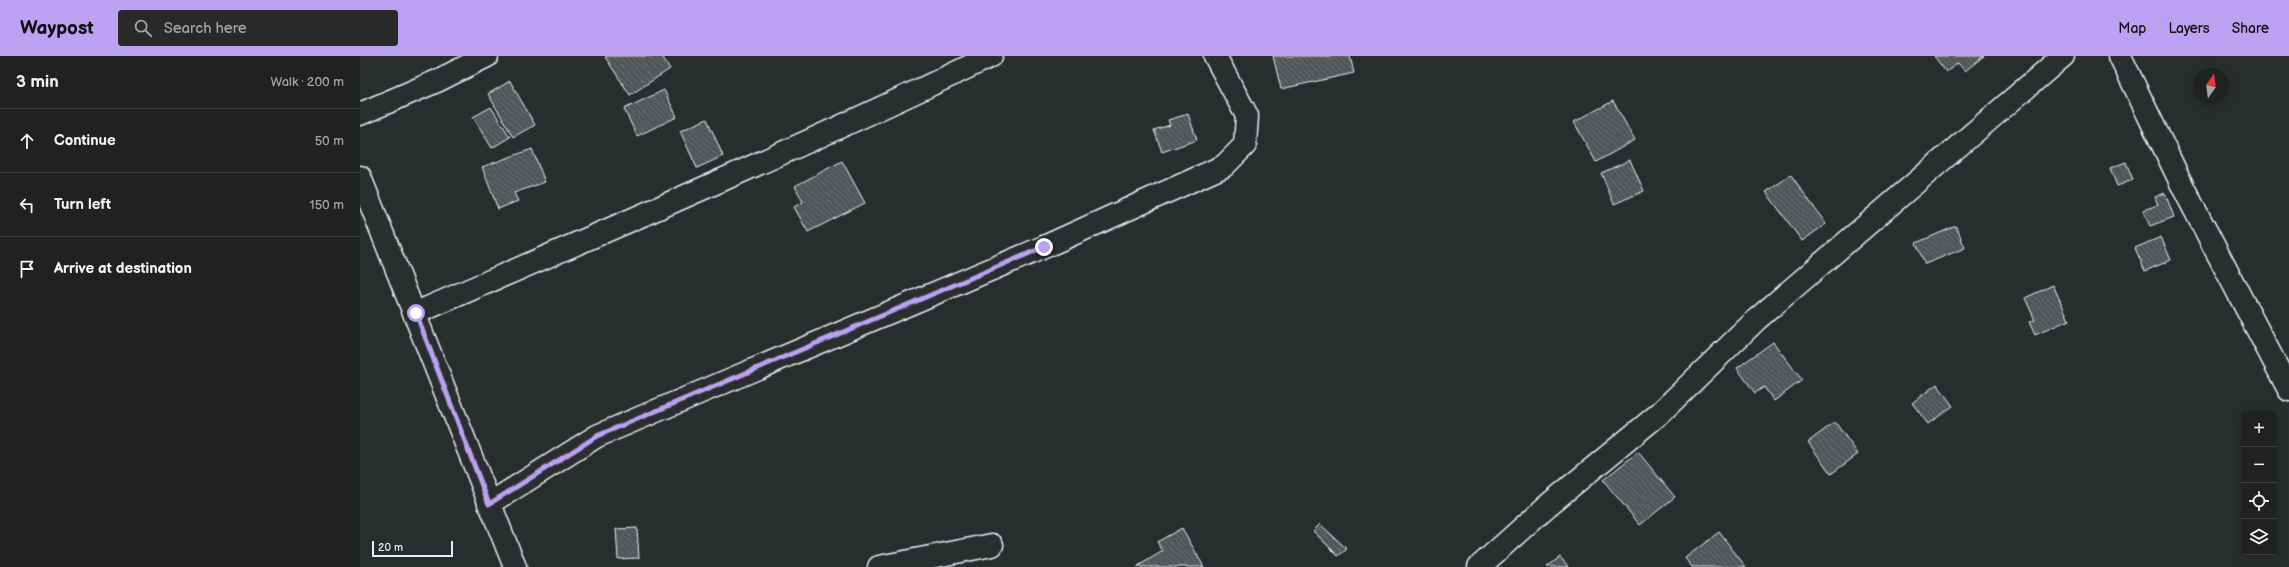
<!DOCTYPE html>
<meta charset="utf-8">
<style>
body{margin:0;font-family:"Balsamiq Sans",sans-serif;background:#282a2a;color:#f1f3f6}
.controls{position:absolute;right:12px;bottom:12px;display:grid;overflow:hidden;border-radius:4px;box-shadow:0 2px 10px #0003}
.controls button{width:36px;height:36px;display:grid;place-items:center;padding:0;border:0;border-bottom:1px solid #3d3f40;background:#202222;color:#f1f3f6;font:20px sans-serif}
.compass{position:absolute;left:1833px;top:12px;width:36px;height:36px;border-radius:50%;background:#202222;box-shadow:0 2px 10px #0003;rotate:14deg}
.scale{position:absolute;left:12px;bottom:10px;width:81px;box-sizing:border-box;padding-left:4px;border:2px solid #e8f1f8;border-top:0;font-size:11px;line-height:14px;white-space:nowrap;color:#e8f1f8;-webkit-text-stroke:3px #2a2d2e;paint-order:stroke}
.stop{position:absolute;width:12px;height:12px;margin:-9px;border:3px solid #bca0f2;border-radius:50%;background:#fff}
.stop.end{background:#bca0f2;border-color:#fff;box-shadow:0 1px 4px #0008}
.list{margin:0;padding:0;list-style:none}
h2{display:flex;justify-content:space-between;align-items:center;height:52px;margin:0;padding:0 16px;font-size:17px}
h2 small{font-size:13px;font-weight:400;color:#a2a4a5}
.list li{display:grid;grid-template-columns:26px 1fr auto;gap:12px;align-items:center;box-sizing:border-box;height:64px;padding:0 16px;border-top:1px solid #3d3f40}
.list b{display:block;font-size:15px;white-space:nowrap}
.list em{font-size:13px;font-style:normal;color:#a2a4a5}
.icon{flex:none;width:22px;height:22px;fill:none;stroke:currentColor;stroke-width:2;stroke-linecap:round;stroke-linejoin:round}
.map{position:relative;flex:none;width:1929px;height:511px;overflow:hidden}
header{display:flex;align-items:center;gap:24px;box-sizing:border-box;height:56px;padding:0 20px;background:#bca0f2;color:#111}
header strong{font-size:19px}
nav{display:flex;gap:22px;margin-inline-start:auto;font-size:14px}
.search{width:280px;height:36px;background:#282a2a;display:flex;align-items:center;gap:10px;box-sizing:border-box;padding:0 14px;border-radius:4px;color:#a2a4a5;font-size:15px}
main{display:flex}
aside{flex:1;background:#202222}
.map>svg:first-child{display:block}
.building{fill:url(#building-back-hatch);stroke:#e8f1f8}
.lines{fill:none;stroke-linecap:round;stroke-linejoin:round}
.minor-casing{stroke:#e8f1f8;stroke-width:25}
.minor{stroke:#2a2d2e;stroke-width:22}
.route{stroke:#bca0f2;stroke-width:5}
</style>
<header>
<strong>Waypost</strong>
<div class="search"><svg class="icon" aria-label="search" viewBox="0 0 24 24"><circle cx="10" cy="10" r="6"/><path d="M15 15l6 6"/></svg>Search here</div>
<nav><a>Map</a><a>Layers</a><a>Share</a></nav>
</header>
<main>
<aside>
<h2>3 min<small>Walk · 200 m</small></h2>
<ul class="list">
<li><svg class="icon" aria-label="ahead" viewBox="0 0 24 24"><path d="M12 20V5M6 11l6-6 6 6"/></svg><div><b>Continue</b></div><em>50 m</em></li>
<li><svg class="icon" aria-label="left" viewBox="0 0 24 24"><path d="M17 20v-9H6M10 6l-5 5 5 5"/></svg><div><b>Turn left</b></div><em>150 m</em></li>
<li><svg class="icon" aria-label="arrive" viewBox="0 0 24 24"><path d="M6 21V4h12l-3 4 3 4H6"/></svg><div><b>Arrive at destination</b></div></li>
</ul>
</aside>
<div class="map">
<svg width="1929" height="511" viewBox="0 0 1929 511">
<defs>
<pattern id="building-back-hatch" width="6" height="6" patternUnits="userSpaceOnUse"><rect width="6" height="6" fill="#535759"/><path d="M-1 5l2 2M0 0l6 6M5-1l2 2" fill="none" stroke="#6c7072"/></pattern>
</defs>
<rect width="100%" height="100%" fill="#2a2d2e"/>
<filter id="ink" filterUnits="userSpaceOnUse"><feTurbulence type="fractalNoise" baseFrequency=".025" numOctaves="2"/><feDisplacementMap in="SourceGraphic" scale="8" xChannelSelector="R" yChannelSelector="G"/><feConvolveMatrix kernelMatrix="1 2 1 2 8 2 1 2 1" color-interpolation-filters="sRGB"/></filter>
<g filter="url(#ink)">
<!-- building -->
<g class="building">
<polygon points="247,0 302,0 310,13 270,39 245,1"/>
<polygon points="913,0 990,0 994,17 921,33"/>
<polygon points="1574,0 1624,0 1605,15 1598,7 1586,16"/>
<polygon points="150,25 175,69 153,81 128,38"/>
<polygon points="304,34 317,61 277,80 264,53"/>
<polygon points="1253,45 1275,84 1236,106 1214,66"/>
<polygon points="131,51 150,81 132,92 113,61"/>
<polygon points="828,58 837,84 802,96 794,74 810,69 808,64"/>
<polygon points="347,63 363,100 337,112 320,75"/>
<polygon points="172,93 185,126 154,137 158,145 138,153 122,111"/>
<polygon points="1270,104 1284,135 1254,148 1241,117"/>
<polygon points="482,105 505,147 448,176 434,151 443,146 435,130"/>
<polygon points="1766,106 1773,124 1757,130 1750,112"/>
<polygon points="1431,119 1466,168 1442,185 1406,136"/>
<polygon points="1805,137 1814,161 1790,170 1783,154 1798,149 1795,141"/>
<polygon points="1596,170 1605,192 1565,208 1556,187"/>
<polygon points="1801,181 1811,204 1785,215 1775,192"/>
<polygon points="1693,229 1709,264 1675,279 1669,266 1675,264 1665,242"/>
<polygon points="1413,286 1442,324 1414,345 1404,331 1395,337 1377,312"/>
<polygon points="1577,328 1593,350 1568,368 1552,347"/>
<polygon points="1475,366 1498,398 1471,418 1448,386"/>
<polygon points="1278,396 1315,441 1280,469 1243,424"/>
<polygon points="960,468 987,493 978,500 953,475"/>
<polygon points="277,472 279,502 258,503 256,473"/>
<polygon points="822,472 844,511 778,511 778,510 803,495 797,486"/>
<polygon points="1359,476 1386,511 1332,511 1325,502"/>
<polygon points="1200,501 1209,511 1187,511"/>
</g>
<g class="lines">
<defs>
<g id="minor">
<polyline points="1760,0 1824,133 1929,334"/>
<polyline points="0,58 77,25 127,0"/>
<polyline points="0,121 155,511"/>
<path d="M56,257C249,174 442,91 631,0"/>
<polyline points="129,448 237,380 684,191 864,110 885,89 887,60 855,0"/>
<polyline points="519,511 632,489"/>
<polyline points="1119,511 1187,450 1299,358 1396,264 1703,0"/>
</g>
</defs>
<!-- minor casing -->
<use href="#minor" class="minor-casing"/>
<!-- minor -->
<use href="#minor" class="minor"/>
</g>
</g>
<g class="lines" filter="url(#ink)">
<!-- route -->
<polyline class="route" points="56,257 129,448 237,380 684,191"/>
</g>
</svg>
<div class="controls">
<button>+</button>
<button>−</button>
<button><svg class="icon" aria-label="locate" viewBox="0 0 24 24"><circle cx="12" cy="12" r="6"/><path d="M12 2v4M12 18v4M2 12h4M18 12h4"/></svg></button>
<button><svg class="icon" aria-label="layers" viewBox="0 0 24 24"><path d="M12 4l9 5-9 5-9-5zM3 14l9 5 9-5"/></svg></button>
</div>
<svg class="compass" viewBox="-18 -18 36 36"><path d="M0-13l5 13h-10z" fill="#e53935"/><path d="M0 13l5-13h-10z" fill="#a2a4a5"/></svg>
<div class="scale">20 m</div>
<div class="stop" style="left:56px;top:257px"></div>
<div class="stop end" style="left:684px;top:191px"></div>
</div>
</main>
